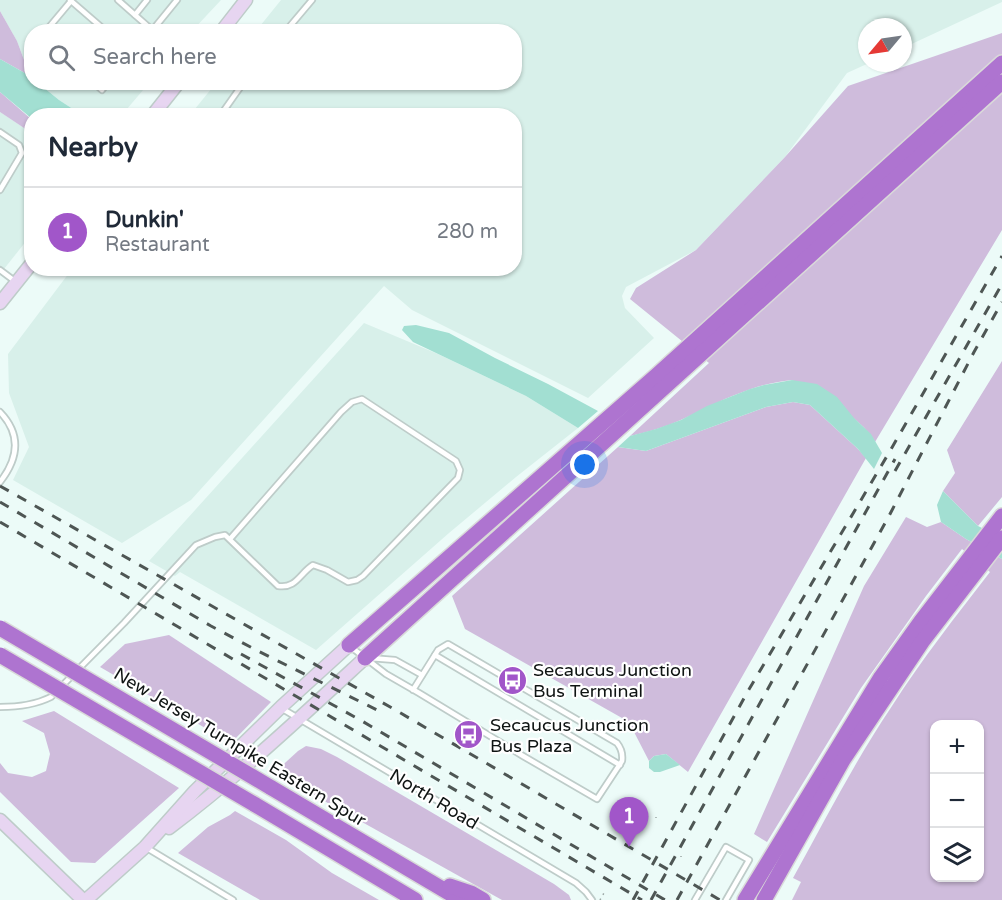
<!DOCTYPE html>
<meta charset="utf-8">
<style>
body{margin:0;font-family:"Varela Round",sans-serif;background:#f6f6f7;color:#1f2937}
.controls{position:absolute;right:18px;bottom:18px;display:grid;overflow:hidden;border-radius:12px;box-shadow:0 2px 4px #0004}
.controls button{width:54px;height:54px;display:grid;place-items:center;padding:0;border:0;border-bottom:2px solid #e0e1e3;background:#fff;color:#1f2937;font:30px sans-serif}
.compass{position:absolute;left:858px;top:18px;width:54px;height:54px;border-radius:50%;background:#fff;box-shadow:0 2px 4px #0004;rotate:241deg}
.you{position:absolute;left:585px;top:465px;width:21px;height:21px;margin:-15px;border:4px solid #fff;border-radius:50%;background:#1a73e8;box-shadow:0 0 0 9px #1a73e833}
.badge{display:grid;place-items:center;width:39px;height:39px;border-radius:50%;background:#a156c9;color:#fff;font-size:20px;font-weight:700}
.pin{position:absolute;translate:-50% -50px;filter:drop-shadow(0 2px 3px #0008)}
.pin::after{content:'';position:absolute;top:32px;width:21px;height:18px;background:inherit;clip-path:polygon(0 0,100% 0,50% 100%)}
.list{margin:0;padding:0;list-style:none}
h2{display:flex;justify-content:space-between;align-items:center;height:78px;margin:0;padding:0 24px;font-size:26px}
h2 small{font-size:20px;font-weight:400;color:#747a83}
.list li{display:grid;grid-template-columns:39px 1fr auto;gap:18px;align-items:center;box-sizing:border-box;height:90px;padding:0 24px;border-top:2px solid #e0e1e3}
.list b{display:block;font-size:22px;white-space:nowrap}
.list p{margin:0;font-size:20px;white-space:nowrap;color:#747a83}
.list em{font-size:20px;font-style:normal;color:#747a83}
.icon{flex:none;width:33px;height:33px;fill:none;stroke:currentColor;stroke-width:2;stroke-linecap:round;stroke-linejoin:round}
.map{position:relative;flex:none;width:1002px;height:900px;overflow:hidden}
.search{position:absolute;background:#fff;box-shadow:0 2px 4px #0004;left:24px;top:24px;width:498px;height:66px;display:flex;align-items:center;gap:15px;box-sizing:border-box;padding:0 21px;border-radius:24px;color:#747a83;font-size:22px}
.panel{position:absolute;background:#fff;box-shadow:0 2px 4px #0004;left:24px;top:108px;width:498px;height:168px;border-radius:24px}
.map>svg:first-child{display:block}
.built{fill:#d8f0ea}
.green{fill:#cfbcdc;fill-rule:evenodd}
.water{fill:#a2dfd2}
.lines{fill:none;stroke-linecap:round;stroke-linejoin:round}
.lane-casing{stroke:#beccc9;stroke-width:8}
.secondary-casing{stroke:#beccc9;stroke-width:15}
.highway-casing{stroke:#d9d9d9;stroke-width:18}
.path{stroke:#9ba6a4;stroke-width:1.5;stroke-dasharray:1.5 4.5;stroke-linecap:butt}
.lane{stroke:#fff;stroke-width:4.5}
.secondary{stroke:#e7d5f1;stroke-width:12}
.highway{stroke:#ae74d0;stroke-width:15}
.rail{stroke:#4e5654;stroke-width:3;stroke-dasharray:10 10;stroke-linecap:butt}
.highway-bridge-casing{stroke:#d9d9d9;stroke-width:18;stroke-linecap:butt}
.highway-bridge{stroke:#ae74d0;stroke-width:15}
.labels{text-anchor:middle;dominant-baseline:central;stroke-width:4.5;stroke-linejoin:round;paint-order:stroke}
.poi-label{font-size:18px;fill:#0f1413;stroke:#fff;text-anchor:start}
.street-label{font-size:18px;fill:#0f1413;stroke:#fff}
</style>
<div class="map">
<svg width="1002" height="900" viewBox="0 0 1002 900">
<rect width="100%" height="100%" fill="#ecfbf8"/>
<!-- built -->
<g class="built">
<polygon points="0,0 221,0 192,31 32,32 31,77 30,76 17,41 0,11"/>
<polygon points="281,0 1002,0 1002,2 903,48 903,27 867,27 867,63 869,63 847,73 785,157 696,250 626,287 622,296 625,308 654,338 588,398 412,310 384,286 191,500 122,543 13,480 29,447 9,393 8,354 72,269 514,268 514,116 190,115 216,83 514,82 514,32 256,31"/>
<polygon points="38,83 149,83 121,116 82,115 59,100"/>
<polygon points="0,112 27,130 32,134 31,235 0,274"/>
<polygon points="364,323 438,354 526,396 578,428 516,477 449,533 316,650 180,572 175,576 149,561"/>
</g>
<!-- green -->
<g class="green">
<polygon points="0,11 17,41 30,76 0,59"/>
<path d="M1002,33V230L875,442C860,415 819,396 792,380C778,382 765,384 751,389C727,397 706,408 683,419C666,427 648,432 630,436L709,363L630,299L636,288L696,250L785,157L848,86Z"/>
<polygon points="0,92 31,119 31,134 27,130 0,112"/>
<polygon points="1002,361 1002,497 978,526 943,491 955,473 947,450"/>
<polygon points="793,402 810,405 858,449 866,458 688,772 666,754 654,756 649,761 633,730 622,718 465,629 452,596 618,447 646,451 766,407"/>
<path d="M906,517L927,527L941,522L966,539L1002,559V900H792L801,882L793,878C825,820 855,761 892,706C922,659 956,616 990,572L962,549L926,596L861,688L767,842L754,834L864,586ZM934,724H980V878H934Z"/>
<polygon points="169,635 271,702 231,743 100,667 125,644"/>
<polygon points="54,711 179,788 95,863 71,862 0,792 0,763 8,773 32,777 46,771 50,754 44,733 22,721"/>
<polygon points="306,746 321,749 337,757 554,884 569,895 571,900 502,900 274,773 298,751"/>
<polygon points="235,811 286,840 332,873 379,900 260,900 178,853 208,827 230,815"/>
</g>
<!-- water -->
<g class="water">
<polygon points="0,59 30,76 31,77 32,82 38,83 59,100 82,115 32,116 31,118 0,92"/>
<polygon points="416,325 449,333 495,358 548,384 598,411 578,428 526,396 413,342 402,330 404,326"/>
<polygon points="792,380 817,384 837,397 854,418 871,434 882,453 874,469 858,449 810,405 793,402 766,407 646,451 618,447 630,436 656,429 681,420 707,406 750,389 764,385"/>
<polygon points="943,491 978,526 1002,538 1002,559 966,539 941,522 937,505"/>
<polygon points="666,754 680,765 660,772 654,772 649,768 649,761 654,756"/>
</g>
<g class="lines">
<defs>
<g id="lane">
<polyline points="70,0 107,32"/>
<polyline points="118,0 152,30"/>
<polyline points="135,15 147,0"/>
<polyline points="45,32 71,1"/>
<polyline points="151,32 177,0"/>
<polyline points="285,32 312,0"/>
<polyline points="93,82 102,90 108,82"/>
<polyline points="220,116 244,82"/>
<polyline points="0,132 19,145 22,153 0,190"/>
<polyline points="0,270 16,282"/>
<path d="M0,412C22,435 18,459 0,482"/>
<path d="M351,647L386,674L419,693L523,756L597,799L622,761C623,754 621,748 617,743L448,644L438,650L413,690"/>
<polyline points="435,655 620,765"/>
<polyline points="370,658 395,660 422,675"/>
<path d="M0,707C18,707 35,705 51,697L124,623L196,545L215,537L225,535L278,586C296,589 300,573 313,565L327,570L348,582L357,580L363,576L458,478L460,470L456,461L362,399L352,402L341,412L230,539"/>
<polyline points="281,708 576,883 586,892 592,900"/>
<polyline points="147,848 233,900"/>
<polyline points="695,900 726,847 749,860 726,900"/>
</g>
<g id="secondary">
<polyline points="221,32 246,0"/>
<polyline points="152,116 179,82"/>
<polyline points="0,303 32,263"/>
<polyline points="0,820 83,900"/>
<path d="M169,828C238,776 301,717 365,658"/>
<polyline points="86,900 145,847 195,791 281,707 349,645"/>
</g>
<g id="highway">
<polyline points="349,645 656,376 1002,63"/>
<polyline points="365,658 1002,82"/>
<polyline points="270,787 461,900"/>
<polyline points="254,804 415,900"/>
<polyline points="450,886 471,893 483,900"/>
<polyline points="745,900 881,677 921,621 1002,516"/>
<polyline points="764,900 843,760 922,642 1002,538"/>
</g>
</defs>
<!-- lane casing -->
<use href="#lane" class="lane-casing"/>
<!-- secondary casing -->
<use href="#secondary" class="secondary-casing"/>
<!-- highway casing -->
<use href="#highway" class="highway-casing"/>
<!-- path -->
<g class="path">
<polyline points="656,818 656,817"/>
<polyline points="681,857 681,856"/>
<polyline points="600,900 604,893"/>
</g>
<!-- lane -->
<use href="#lane" class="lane"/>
<!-- secondary -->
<use href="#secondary" class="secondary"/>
<!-- highway -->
<use href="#highway" class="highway"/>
<!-- rail -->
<g class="rail">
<polyline points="895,471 1002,284"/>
<polyline points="0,486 392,708 720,900"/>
<polyline points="0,502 211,626 258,651 377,710"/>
<polyline points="0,522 642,900"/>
<polyline points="241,654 362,721 665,900"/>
<polyline points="633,900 748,691 890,451 1002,256"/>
<polyline points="651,900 895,459"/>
<polyline points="677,900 889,516 974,352 1002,302"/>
</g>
<defs>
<g id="highway-bridge">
<polyline points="0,628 270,787"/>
<polyline points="0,655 254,804"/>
</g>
</defs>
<!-- highway-bridge casing -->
<use href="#highway-bridge" class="highway-bridge-casing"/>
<!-- highway-bridge -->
<use href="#highway-bridge" class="highway-bridge"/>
</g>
<!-- icons -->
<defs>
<symbol id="bus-disc" viewBox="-11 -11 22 22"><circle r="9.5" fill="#a156c9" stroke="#fff"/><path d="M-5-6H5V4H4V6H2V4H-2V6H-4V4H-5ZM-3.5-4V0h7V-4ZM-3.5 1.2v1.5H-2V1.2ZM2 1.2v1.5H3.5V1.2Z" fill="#fff"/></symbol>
</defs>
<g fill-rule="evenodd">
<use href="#bus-disc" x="496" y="664" width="33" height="33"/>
<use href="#bus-disc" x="452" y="718" width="33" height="33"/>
</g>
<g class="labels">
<!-- poi labels -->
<g class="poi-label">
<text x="533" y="670">Secaucus Junction<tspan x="533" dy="21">Bus Terminal</tspan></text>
<text x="490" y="725">Secaucus Junction<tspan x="490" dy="21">Bus Plaza</tspan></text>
</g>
<!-- street labels -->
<g class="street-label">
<text transform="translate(240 747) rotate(31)">New Jersey Turnpike Eastern Spur</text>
<text transform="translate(434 799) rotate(31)">North Road</text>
</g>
</g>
</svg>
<div class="controls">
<button>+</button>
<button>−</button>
<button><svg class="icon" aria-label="layers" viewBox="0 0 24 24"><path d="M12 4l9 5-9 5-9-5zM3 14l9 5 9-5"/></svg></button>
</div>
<svg class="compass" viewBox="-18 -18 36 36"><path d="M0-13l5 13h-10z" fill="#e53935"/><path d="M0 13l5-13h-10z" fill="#747a83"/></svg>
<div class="you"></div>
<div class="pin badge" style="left:629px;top:847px">1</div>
<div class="search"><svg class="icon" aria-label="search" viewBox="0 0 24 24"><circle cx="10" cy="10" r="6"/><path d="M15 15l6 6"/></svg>Search here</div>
<section class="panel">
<h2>Nearby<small></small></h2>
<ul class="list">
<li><span class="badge">1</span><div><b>Dunkin'</b><p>Restaurant</p></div><em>280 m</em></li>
</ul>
</section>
</div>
